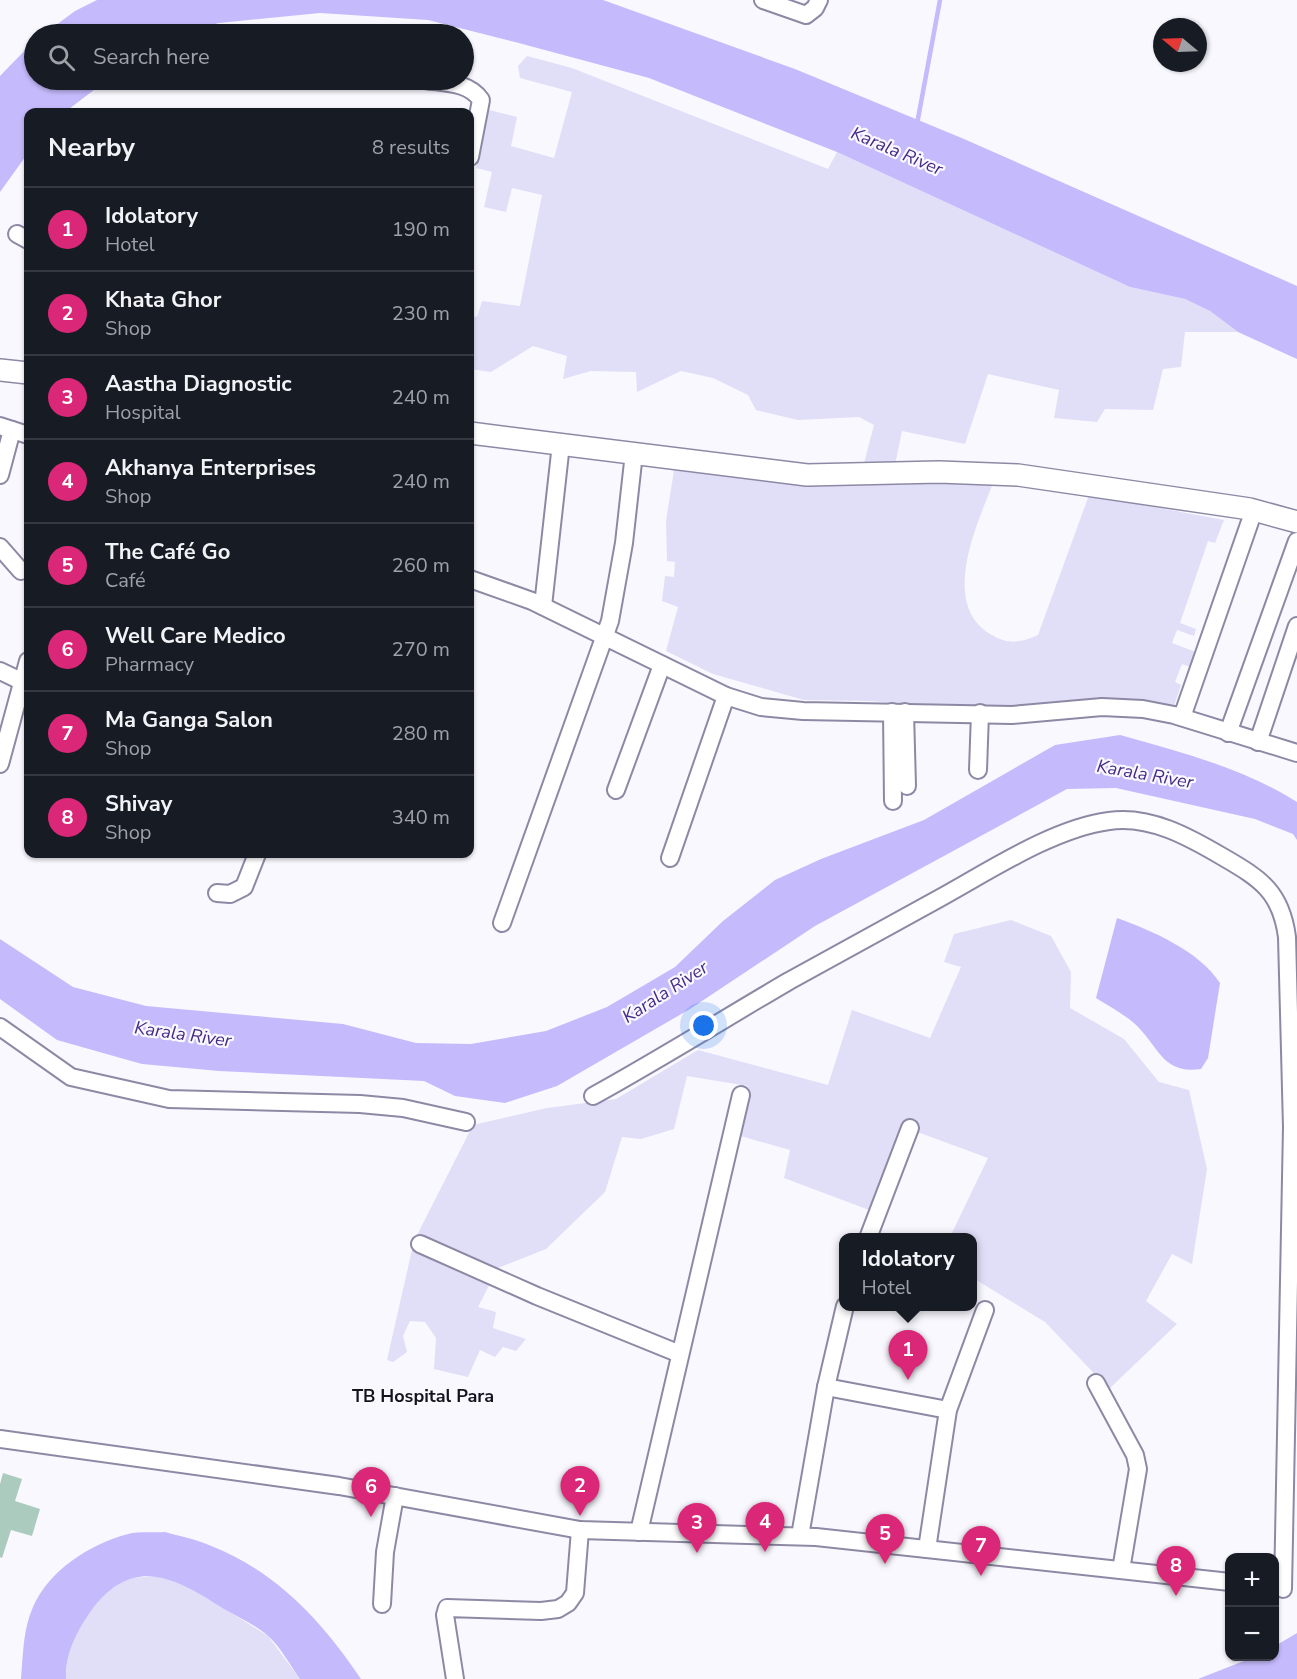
<!DOCTYPE html>
<meta charset="utf-8">
<style>
body{margin:0;font-family:"Nunito Sans",sans-serif;background:#242831;color:#f1f3f6}
.controls{position:absolute;right:18px;bottom:18px;display:grid;overflow:hidden;border-radius:12px;box-shadow:0 2px 4px #0004}
.controls button{width:54px;height:54px;display:grid;place-items:center;padding:0;border:0;border-bottom:2px solid #363941;background:#171b24;color:#f1f3f6;font:30px sans-serif}
.compass{position:absolute;left:1153px;top:18px;width:54px;height:54px;border-radius:50%;background:#171b24;box-shadow:0 2px 4px #0004;rotate:289deg}
.you{position:absolute;left:704px;top:1026px;width:21px;height:21px;margin:-15px;border:4px solid #fff;border-radius:50%;background:#1a73e8;box-shadow:0 0 0 9px #1a73e833}
.badge{display:grid;place-items:center;width:39px;height:39px;border-radius:50%;background:#db2777;color:#fff;font-size:20px;font-weight:700}
.pin{position:absolute;translate:-50% -50px;filter:drop-shadow(0 2px 3px #0008)}
.pin::after{content:'';position:absolute;top:32px;width:21px;height:18px;background:inherit;clip-path:polygon(0 0,100% 0,50% 100%)}
.popup{position:absolute;left:839px;top:1233px;width:138px;height:78px;box-sizing:border-box;display:grid;place-content:center;border-radius:12px;background:#171b24;filter:drop-shadow(0 2px 4px #0005);font-size:20px;white-space:nowrap;color:#9ea1a6}
.popup b{font-size:22px;color:#f1f3f6}
.popup::after{content:'';position:absolute;left:50%;top:100%;margin-left:-12px;border:12px solid transparent;border-top-color:#171b24}
.list{margin:0;padding:0;list-style:none}
h2{display:flex;justify-content:space-between;align-items:center;height:78px;margin:0;padding:0 24px;font-size:26px}
h2 small{font-size:20px;font-weight:400;color:#9ea1a6}
.list li{display:grid;grid-template-columns:39px 1fr auto;gap:18px;align-items:center;box-sizing:border-box;height:84px;padding:0 24px;border-top:2px solid #363941}
.list b{display:block;font-size:22px;white-space:nowrap}
.list p{margin:0;font-size:20px;white-space:nowrap;color:#9ea1a6}
.list em{font-size:20px;font-style:normal;color:#9ea1a6}
.icon{flex:none;width:33px;height:33px;fill:none;stroke:currentColor;stroke-width:2;stroke-linecap:round;stroke-linejoin:round}
.map{position:relative;flex:none;width:1297px;height:1679px;overflow:hidden}
.search{position:absolute;background:#171b24;box-shadow:0 2px 4px #0004;left:24px;top:24px;width:450px;height:66px;display:flex;align-items:center;gap:15px;box-sizing:border-box;padding:0 21px;border-radius:33px;color:#9ea1a6;font-size:22px}
.panel{position:absolute;background:#171b24;box-shadow:0 2px 4px #0004;left:24px;top:108px;width:450px;height:750px;border-radius:12px}
.map>svg:first-child{display:block}
.green{fill:#e1def8}
.water{fill:#c5bafc}
.lines{fill:none;stroke-linecap:round;stroke-linejoin:round}
.stream{stroke:#c5bafc;stroke-width:4.5}
.building{fill:#abcbbe}
.minor-casing{stroke:#8d89a4;stroke-width:20}
.major-casing{stroke:#8d89a4;stroke-width:24}
.minor{stroke:#fff;stroke-width:16}
.major{stroke:#fff;stroke-width:21}
.labels{text-anchor:middle;dominant-baseline:central;stroke-width:4.5;stroke-linejoin:round;paint-order:stroke}
.water-label{font-size:18px;font-style:italic;fill:#452a86;stroke:#f9f8fe}
.neighbourhood-label{font-size:18px;font-weight:bold;fill:#15141d;stroke:#f9f8fe}
</style>
<div class="map">
<svg width="1297" height="1679" viewBox="0 0 1297 1679">
<rect width="100%" height="100%" fill="#f9f8fe"/>
<!-- green -->
<g class="green">
<polygon points="527,56 572,68 828,169 837,152 1130,287 1185,299 1210,311 1238,332 1185,332 1181,367 1163,369 1153,410 1105,409 1097,422 1054,418 1059,390 988,374 965,444 902,431 895,465 864,463 874,425 859,417 798,420 756,410 748,395 713,378 681,371 637,392 636,372 591,371 563,379 567,356 533,346 491,372 470,369 470,316 477,317 482,301 520,306 542,195 512,188 506,212 484,207 492,172 476,168 489,110 517,117 511,146 554,158 572,92 520,78 518,66"/>
<path d="M674,470L886,485L994,481C978,522 939,603 990,634C1008,645 1020,643 1038,635L1089,495L1224,520L1215,543L1208,541L1180,623L1196,629L1194,636L1177,630L1172,643L1196,652L1190,667L1182,664L1175,682L1181,685L1173,709L1010,712L869,701L804,700L713,674L666,651L678,607L662,601L665,576L674,577L675,562L667,561L666,521Z"/>
<polygon points="1011,920 1051,936 1071,972 1070,1008 1124,1039 1159,1082 1189,1090 1207,1169 1192,1264 1172,1254 1146,1301 1177,1324 1109,1389 1045,1322 973,1278 972,1238 950,1237 988,1158 912,1130 877,1213 784,1178 790,1150 737,1135 748,1086 687,1076 674,1129 641,1139 622,1137 605,1192 546,1249 498,1268 478,1307 496,1312 493,1328 526,1339 516,1351 503,1347 495,1357 480,1350 468,1377 434,1369 436,1338 425,1322 410,1321 403,1336 407,1352 393,1362 387,1360 414,1241 473,1125 547,1108 616,1099 698,1050 828,1085 852,1010 930,1038 961,967 944,962 954,934"/>
<path d="M163,1576L198,1592L268,1636L300,1679H66C65,1641 91,1596 126,1580C136,1576 152,1577 163,1576Z"/>
</g>
<!-- water -->
<g class="water">
<polygon points="97,0 603,0 795,69 964,139 1297,286 1297,359 1238,332 1210,311 1185,299 1130,287 837,152 649,78 515,42 428,20 320,13 219,23 176,34 44,34 75,11"/>
<polygon points="34,41 34,80 107,80 65,112 28,112 28,153 0,192 0,76"/>
<path d="M1120,735C1181,752 1243,768 1297,802V840L1293,834L1255,819L1116,788L1067,789L815,926L690,1009L557,1086L505,1103L455,1096L424,1081L219,1071L142,1064L57,1040L0,999V939L73,987L146,1006L343,1024L416,1043L471,1044L546,1031L607,1007L675,967L723,921L775,880L821,859L924,820L1055,745Z"/>
<path d="M1117,918C1153,931 1199,951 1220,983L1208,1058L1201,1069C1164,1074 1160,1050 1139,1028C1128,1016 1110,1007 1096,998Z"/>
<path d="M165,1532C179,1536 195,1539 209,1545C276,1571 322,1621 361,1679H300C290,1665 280,1646 267,1635C255,1625 238,1617 224,1609C177,1579 135,1554 93,1608C78,1629 65,1652 66,1679H21C23,1655 23,1629 33,1607C49,1570 90,1544 128,1534C140,1531 153,1533 165,1532Z"/>
<polygon points="1297,1633 1297,1679 1198,1679 1254,1657 1274,1656 1275,1646"/>
</g>
<g class="lines">
<!-- stream -->
<polyline class="stream" points="917,124 940,0"/>
</g>
<!-- building -->
<polygon class="building" points="3,1473 22,1479 15,1501 40,1509 32,1536 11,1530 2,1558 0,1557 0,1484"/>
<g class="lines">
<defs>
<g id="minor">
<polyline points="763,0 806,15 815,8 819,0"/>
<path d="M425,80C445,83 469,82 481,100L470,157"/>
<polyline points="17,234 28,240"/>
<polyline points="0,426 28,435"/>
<polyline points="0,475 12,430"/>
<polyline points="0,547 21,571"/>
<polyline points="470,579 532,601 726,696 761,707 803,711 1012,715 1102,707 1143,709 1174,715 1297,753"/>
<polyline points="543,606 561,444"/>
<polyline points="0,671 23,682"/>
<polyline points="892,712 893,801"/>
<polyline points="905,712 907,786"/>
<polyline points="1182,717 1254,510"/>
<polyline points="1228,733 1297,541"/>
<polyline points="1258,742 1297,626"/>
<polyline points="0,764 28,661"/>
<polyline points="978,770 980,713"/>
<polyline points="616,790 662,665"/>
<polyline points="670,858 726,696"/>
<polyline points="217,893 230,894 244,887 257,854"/>
<polyline points="502,923 610,621 624,543 634,453"/>
<polyline points="0,1027 71,1077 169,1099 360,1104 403,1108 466,1122"/>
<path d="M593,1096C660,1059 724,1019 789,981C839,953 890,926 940,898C989,871 1054,828 1109,821C1150,815 1189,837 1223,857C1261,879 1281,892 1287,937L1292,1127L1283,1589"/>
<polyline points="868,1238 910,1128"/>
<polyline points="420,1244 537,1296 680,1354"/>
<polyline points="1096,1383 1135,1455 1138,1469 1121,1570"/>
<polyline points="826,1387 948,1410"/>
<polyline points="0,1439 339,1486 580,1530 816,1537 1230,1582"/>
<polyline points="639,1532 741,1095"/>
<polyline points="800,1536 826,1387 845,1306"/>
<polyline points="927,1549 948,1410 985,1310"/>
<polyline points="382,1604 385,1552 395,1496"/>
<polyline points="455,1679 445,1615 447,1608 541,1611 558,1609 568,1603 575,1593 580,1530"/>
</g>
<g id="major">
<polyline points="0,370 28,373"/>
<polyline points="470,433 807,475 939,472 1018,475 1250,509 1297,522"/>
</g>
</defs>
<!-- minor casing -->
<use href="#minor" class="minor-casing"/>
<!-- major casing -->
<use href="#major" class="major-casing"/>
<!-- minor -->
<use href="#minor" class="minor"/>
<!-- major -->
<use href="#major" class="major"/>
</g>
<g class="labels">
<!-- water labels -->
<g class="water-label">
<text transform="translate(897 151) rotate(23)">Karala River</text>
<text transform="translate(1145 774) rotate(10)">Karala River</text>
<text transform="translate(665 992) rotate(-33)">Karala River</text>
<text transform="translate(183 1034) rotate(8)">Karala River</text>
</g>
<!-- neighbourhood labels -->
<g class="neighbourhood-label">
<text x="423" y="1396">TB Hospital Para</text>
</g>
</g>
</svg>
<div class="controls">
<button>+</button>
<button>−</button>
</div>
<svg class="compass" viewBox="-18 -18 36 36"><path d="M0-13l5 13h-10z" fill="#e53935"/><path d="M0 13l5-13h-10z" fill="#9ea1a6"/></svg>
<div class="you"></div>
<div class="pin badge" style="left:908px;top:1380px">1</div>
<div class="popup"><b>Idolatory</b>Hotel</div>
<div class="pin badge" style="left:580px;top:1516px">2</div>
<div class="pin badge" style="left:697px;top:1553px">3</div>
<div class="pin badge" style="left:765px;top:1552px">4</div>
<div class="pin badge" style="left:885px;top:1564px">5</div>
<div class="pin badge" style="left:371px;top:1517px">6</div>
<div class="pin badge" style="left:981px;top:1576px">7</div>
<div class="pin badge" style="left:1176px;top:1596px">8</div>
<div class="search"><svg class="icon" aria-label="search" viewBox="0 0 24 24"><circle cx="10" cy="10" r="6"/><path d="M15 15l6 6"/></svg>Search here</div>
<section class="panel">
<h2>Nearby<small>8 results</small></h2>
<ul class="list">
<li><span class="badge">1</span><div><b>Idolatory</b><p>Hotel</p></div><em>190 m</em></li>
<li><span class="badge">2</span><div><b>Khata Ghor</b><p>Shop</p></div><em>230 m</em></li>
<li><span class="badge">3</span><div><b>Aastha Diagnostic</b><p>Hospital</p></div><em>240 m</em></li>
<li><span class="badge">4</span><div><b>Akhanya Enterprises</b><p>Shop</p></div><em>240 m</em></li>
<li><span class="badge">5</span><div><b>The Café Go</b><p>Café</p></div><em>260 m</em></li>
<li><span class="badge">6</span><div><b>Well Care Medico</b><p>Pharmacy</p></div><em>270 m</em></li>
<li><span class="badge">7</span><div><b>Ma Ganga Salon</b><p>Shop</p></div><em>280 m</em></li>
<li><span class="badge">8</span><div><b>Shivay</b><p>Shop</p></div><em>340 m</em></li>
</ul>
</section>
</div>
